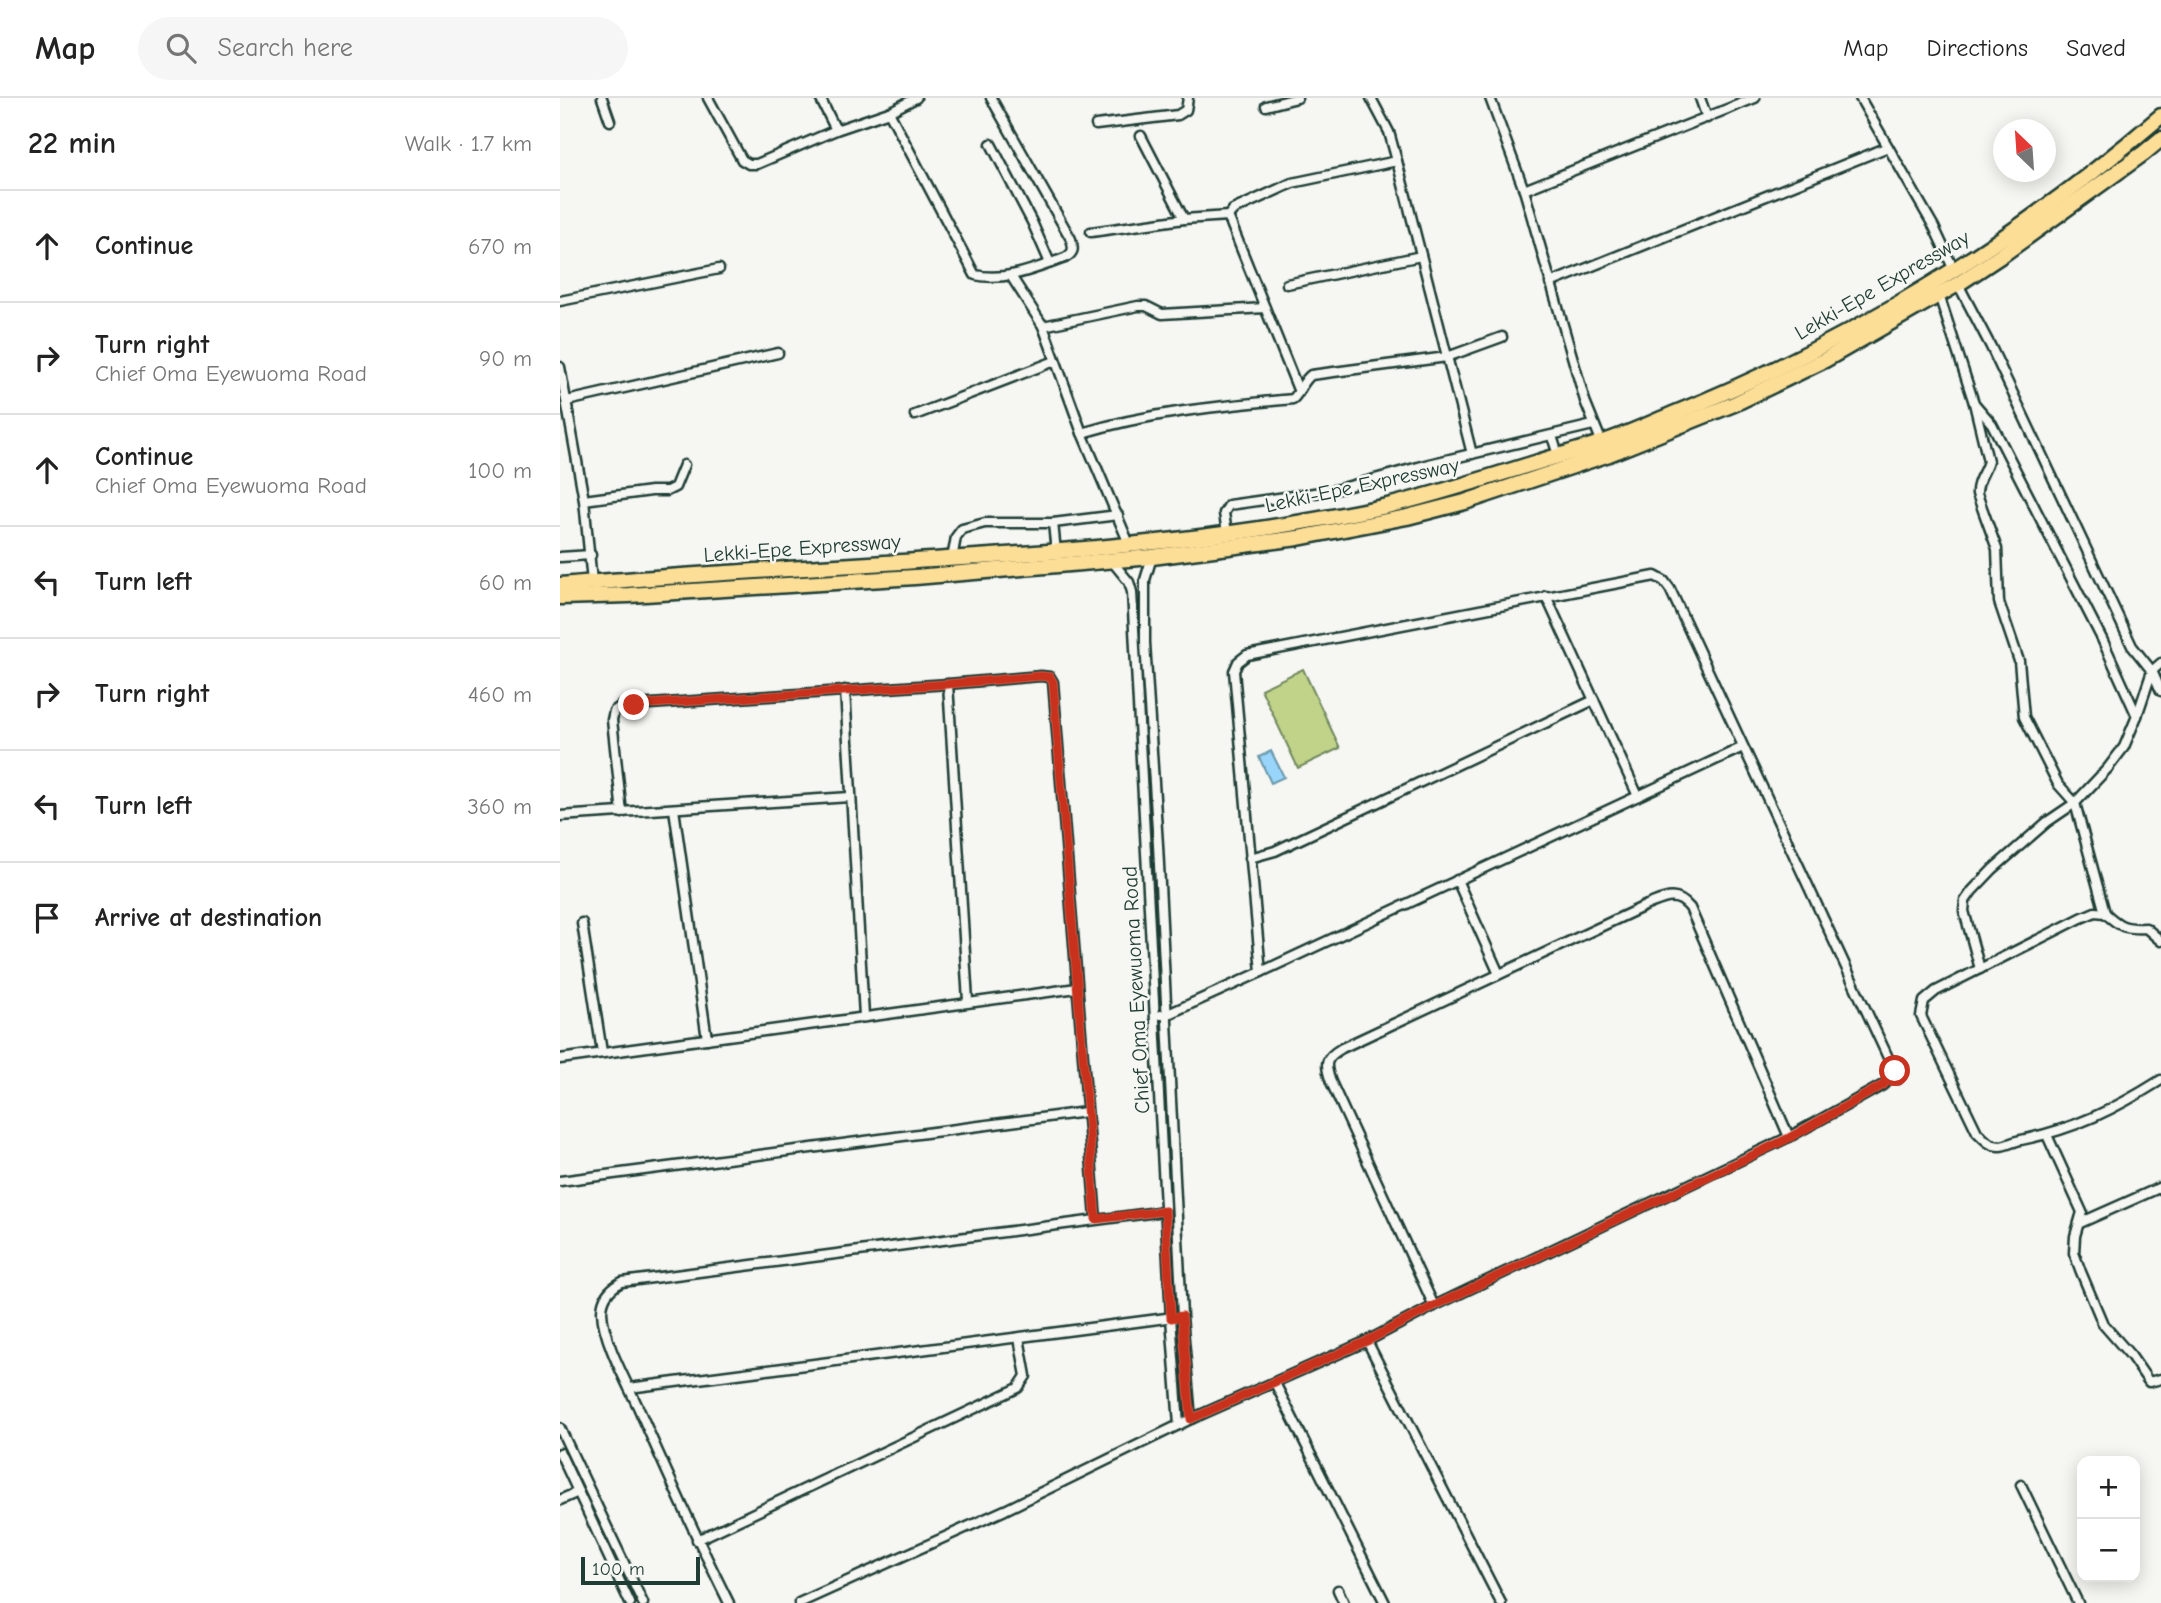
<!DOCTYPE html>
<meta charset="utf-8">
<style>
body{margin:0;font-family:"Comic Neue",sans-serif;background:#f6f6f6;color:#222}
.controls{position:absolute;right:21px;bottom:21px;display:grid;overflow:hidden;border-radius:14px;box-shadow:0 4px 18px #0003}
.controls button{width:63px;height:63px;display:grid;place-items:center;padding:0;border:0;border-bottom:2px solid #e0e0e0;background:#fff;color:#222;font:35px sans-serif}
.compass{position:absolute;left:1433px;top:21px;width:63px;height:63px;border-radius:50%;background:#fff;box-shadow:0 4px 18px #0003;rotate:335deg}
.scale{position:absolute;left:21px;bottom:18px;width:119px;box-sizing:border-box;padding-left:7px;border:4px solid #1f3d34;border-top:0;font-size:19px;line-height:24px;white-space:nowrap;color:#1f3d34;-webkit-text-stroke:5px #f6f6f2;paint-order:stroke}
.stop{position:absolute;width:21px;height:21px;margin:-16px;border:5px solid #c8321e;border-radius:50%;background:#fff}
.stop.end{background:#c8321e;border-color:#fff;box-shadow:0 2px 7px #0008}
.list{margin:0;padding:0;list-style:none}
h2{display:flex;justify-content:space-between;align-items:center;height:91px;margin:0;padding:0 28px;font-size:30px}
h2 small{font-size:23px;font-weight:400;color:#767676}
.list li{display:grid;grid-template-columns:46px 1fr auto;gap:21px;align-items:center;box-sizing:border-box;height:112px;padding:0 28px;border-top:2px solid #e0e0e0}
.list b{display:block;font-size:26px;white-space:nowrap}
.list p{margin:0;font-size:23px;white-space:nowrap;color:#767676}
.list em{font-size:23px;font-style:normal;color:#767676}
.icon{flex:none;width:38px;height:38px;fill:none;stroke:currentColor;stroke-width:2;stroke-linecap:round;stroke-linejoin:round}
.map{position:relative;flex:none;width:1601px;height:1505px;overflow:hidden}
header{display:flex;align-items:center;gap:42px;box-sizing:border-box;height:98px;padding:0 35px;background:#fff;border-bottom:2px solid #e0e0e0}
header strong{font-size:33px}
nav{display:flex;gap:38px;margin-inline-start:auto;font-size:24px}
.search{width:490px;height:63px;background:#f6f6f6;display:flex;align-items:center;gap:18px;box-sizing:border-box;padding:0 24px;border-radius:38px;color:#767676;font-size:26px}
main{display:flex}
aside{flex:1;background:#fff}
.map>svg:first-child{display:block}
.green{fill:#c0d388;stroke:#70885e;stroke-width:2}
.water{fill:#99d5fa;stroke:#6898ab;stroke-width:2}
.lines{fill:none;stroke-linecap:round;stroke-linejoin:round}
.street-casing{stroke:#1f3d34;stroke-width:13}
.highway-casing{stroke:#1f3d34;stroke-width:19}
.street{stroke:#f6f6f2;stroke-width:8}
.highway{stroke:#fdde96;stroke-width:14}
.route{stroke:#c8321e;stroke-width:9}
.labels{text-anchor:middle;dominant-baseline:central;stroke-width:5;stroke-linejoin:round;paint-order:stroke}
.street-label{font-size:21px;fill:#1f3d34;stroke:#f6f6f2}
</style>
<header>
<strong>Map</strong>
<div class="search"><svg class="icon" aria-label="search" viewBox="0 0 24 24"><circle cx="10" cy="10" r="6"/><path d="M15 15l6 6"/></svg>Search here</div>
<nav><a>Map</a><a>Directions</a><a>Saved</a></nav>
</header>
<main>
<aside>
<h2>22 min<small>Walk · 1.7 km</small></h2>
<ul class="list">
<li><svg class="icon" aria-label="ahead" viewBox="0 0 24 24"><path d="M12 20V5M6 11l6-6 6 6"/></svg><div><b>Continue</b></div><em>670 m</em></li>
<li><svg class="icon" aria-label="right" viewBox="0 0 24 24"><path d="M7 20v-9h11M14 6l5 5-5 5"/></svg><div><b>Turn right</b><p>Chief Oma Eyewuoma Road</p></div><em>90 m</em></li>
<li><svg class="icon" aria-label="ahead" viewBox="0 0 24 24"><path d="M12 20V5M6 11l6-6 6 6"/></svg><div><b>Continue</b><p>Chief Oma Eyewuoma Road</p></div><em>100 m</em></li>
<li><svg class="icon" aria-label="left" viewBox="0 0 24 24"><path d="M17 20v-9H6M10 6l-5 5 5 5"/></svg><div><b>Turn left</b></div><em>60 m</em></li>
<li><svg class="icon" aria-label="right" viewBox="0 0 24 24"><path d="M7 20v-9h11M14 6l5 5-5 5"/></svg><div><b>Turn right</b></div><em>460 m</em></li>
<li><svg class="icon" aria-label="left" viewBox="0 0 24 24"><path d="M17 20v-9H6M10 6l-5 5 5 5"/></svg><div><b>Turn left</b></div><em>360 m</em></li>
<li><svg class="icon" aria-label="arrive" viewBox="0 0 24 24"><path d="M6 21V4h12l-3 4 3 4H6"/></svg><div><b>Arrive at destination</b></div></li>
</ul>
</aside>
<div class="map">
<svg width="1601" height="1505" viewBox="0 0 1601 1505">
<rect width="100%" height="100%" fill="#f6f6f2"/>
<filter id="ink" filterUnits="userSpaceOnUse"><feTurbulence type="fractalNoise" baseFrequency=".0143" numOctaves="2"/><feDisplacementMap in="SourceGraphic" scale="14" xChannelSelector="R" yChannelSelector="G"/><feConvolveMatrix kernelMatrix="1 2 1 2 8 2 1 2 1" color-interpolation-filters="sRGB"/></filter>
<g filter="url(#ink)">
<!-- green -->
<polygon class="green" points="743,571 780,650 738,670 701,591"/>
<!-- water -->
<polygon class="water" points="711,653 724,679 711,685 699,659"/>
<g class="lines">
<defs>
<g id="street">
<polyline points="42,0 50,23"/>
<polyline points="148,0 182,62 189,66 197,66 276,32 329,14"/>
<polyline points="260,0 276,32"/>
<path d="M356,0L329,14L415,177C446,184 476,170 505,160C514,155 514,151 511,141L431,0"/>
<polyline points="811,0 829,34 837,63 912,356"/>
<polyline points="930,0 964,92 1025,303 1042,345"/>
<polyline points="1140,0 1147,20"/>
<polyline points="1300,0 1374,129 1394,172"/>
<polyline points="706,8 737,0"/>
<polyline points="536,27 618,17 626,12 628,0"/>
<polyline points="581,38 624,121 668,118 673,112 732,85 837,63"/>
<polyline points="431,46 472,124 490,165"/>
<polyline points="964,92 1195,0"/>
<polyline points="668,118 739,294"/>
<polyline points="531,134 624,121"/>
<polyline points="451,178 483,228 522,335 570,448"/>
<polyline points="990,185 1328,49"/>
<polyline points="727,186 861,158"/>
<polyline points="1398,186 1431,249 1572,548 1592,573 1601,593"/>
<polyline points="1379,197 1414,305 1432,326 1542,541 1577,618"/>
<polyline points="0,203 159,171"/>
<polyline points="483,228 578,208 586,208 602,216 705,210"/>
<polyline points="0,269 24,402 32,484"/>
<polyline points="7,303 218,255"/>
<path d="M1414,305L1428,363C1425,375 1416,383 1417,396L1437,451L1439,504L1459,563L1464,619L1498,686L1515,705L1545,815C1560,829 1565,831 1586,830L1601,843"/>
<polyline points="355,317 495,263"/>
<path d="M522,335C591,314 661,308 733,301C741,293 742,284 751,277L887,259L942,239"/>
<polyline points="992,338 998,357"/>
<polyline points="24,402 91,393 107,393 115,389 124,367"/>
<polyline points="493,425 496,454"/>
<polyline points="667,435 664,415 669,407 775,392 869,366 1033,327"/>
<polyline points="0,459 31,457"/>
<polyline points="592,459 585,482 585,545 598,747 622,1218 631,1321"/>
<polyline points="392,461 396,439 402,431 425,425 493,425 558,417"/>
<polyline points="551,462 569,484 572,494 611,1220 619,1327"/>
<polyline points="986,498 1078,698"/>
<polyline points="388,586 408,903"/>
<polyline points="285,592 304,918"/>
<polyline points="114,711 147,941"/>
<polyline points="62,715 52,622 54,613 61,608 388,586 481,578 490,579 493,584 536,1121"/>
<polyline points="0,718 290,699"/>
<polyline points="690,760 715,753 1034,602"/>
<polyline points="897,782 939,876"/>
<path d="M1545,815L1535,814L1521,820L1376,893L1364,903L1361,918L1417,1034C1424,1041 1429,1048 1440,1048C1446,1048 1454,1043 1461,1042C1515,1031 1555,1011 1601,982"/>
<polyline points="22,825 42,954"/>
<polyline points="1420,871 1404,813 1405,803 1412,793 1433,771 1487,724 1515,705 1548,670 1564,649 1577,618 1592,573 1601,565"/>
<polyline points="601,917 606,917 701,874 1183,649"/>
<polyline points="0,961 517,890"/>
<polyline points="1487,1037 1522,1114 1515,1138 1514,1155 1521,1174 1543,1226 1571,1258 1589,1284 1601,1281"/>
<polyline points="0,1083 526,1014"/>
<polyline points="1520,1125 1601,1089"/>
<path d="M874,1208L771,984C764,965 765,960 782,950L1087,807C1105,800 1116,793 1130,810L1229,1039"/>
<polyline points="807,1243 941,1505"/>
<polyline points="715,1285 825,1505"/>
<polyline points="69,1290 614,1219"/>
<polyline points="0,1330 83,1505"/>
<polyline points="0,1355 70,1505"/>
<polyline points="1461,1387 1518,1505"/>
<polyline points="0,1402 18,1394"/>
<polyline points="137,1442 458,1290 466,1278 459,1240"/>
<polyline points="778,1492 784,1505"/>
<path d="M169,1505C137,1441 107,1375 78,1309C66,1283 43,1242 42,1214C42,1199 50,1190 62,1184L605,1113"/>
<polyline points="239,1505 445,1412 631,1321 807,1243 874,1208 1229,1039 1323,987 1330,980 1338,981 1110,491 1104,483 1095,478 687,557 678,564 674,573 701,874"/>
</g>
<g id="highway">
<path d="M0,487C134,476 268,469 402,460C545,451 687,438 827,408C878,396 926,380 975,365C997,358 1020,352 1041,345C1065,337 1089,326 1113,316C1290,245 1456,143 1601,18"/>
<polyline points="0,499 69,497 355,479 592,459 738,440 847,419 905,404 1049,356 1174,306 1265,262 1398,186 1442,157 1584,55 1601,41"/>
</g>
</defs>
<!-- street casing -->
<use href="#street" class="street-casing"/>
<!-- highway casing -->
<use href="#highway" class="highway-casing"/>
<!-- street -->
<use href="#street" class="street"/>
<!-- highway -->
<use href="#highway" class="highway"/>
</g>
</g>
<g class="lines" filter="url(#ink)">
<!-- route -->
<polyline class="route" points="74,607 388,586 481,578 490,579 493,584 536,1121 605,1113 611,1220 622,1218 631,1321 807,1243 874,1208 1229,1040 1323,987 1329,980 1338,981 1335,973"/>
</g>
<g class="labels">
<!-- street labels -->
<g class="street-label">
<text transform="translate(1322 187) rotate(-30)">Lekki-Epe Expressway</text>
<text transform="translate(802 387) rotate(-12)">Lekki-Epe Expressway</text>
<text transform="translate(242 450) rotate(-4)">Lekki-Epe Expressway</text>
<text transform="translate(576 892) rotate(-93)">Chief Oma Eyewuoma Road</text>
</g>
</g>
</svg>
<div class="controls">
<button>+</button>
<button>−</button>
</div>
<svg class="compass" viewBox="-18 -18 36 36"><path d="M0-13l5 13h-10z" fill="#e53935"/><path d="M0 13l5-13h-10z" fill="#767676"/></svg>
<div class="scale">100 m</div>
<div class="stop" style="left:1335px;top:973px"></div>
<div class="stop end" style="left:74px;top:607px"></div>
</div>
</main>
